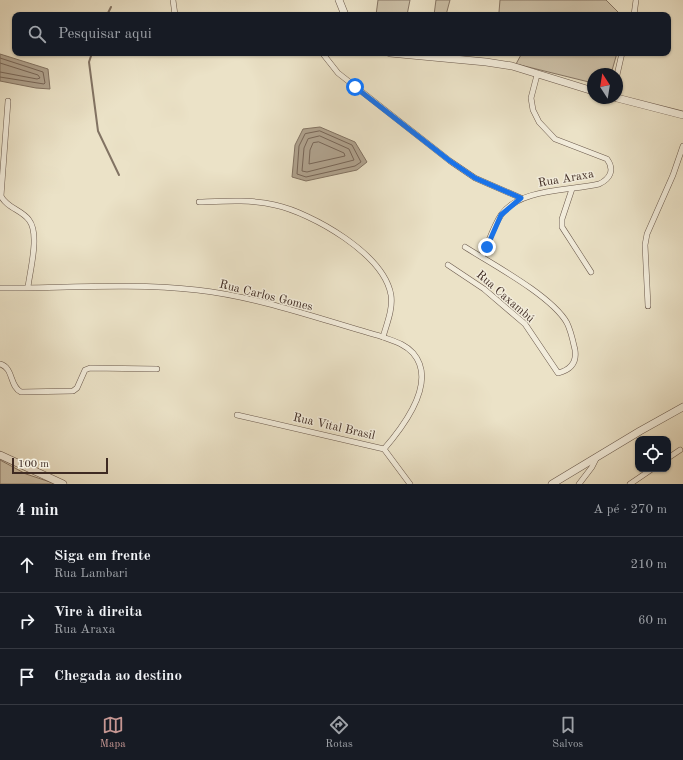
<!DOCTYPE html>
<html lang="pt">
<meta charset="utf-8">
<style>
body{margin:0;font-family:"Old Standard TT",serif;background:#20242c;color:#f1f3f6}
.controls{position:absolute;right:12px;bottom:12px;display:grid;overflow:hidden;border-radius:8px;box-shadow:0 1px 3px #0004}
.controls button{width:36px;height:36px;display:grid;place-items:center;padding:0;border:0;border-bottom:1px solid #363941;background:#171b24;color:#f1f3f6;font:20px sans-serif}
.compass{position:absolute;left:587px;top:68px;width:36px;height:36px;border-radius:50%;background:#171b24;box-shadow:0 1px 3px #0004;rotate:348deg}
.scale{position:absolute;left:12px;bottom:10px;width:96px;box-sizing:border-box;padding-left:4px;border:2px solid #3e2a22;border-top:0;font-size:11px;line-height:14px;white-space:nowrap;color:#3e2a22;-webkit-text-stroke:3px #f2ecdb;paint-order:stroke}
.stop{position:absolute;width:12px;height:12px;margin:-9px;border:3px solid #1a73e8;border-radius:50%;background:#fff}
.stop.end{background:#1a73e8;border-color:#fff;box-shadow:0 1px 4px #0008}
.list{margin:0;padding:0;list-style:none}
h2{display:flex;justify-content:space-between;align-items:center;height:52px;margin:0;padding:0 16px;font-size:17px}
h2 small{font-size:13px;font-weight:400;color:#9ea1a6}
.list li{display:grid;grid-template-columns:26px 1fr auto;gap:12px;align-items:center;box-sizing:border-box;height:56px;padding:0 16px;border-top:1px solid #363941}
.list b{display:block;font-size:15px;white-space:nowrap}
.list p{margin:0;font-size:13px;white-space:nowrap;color:#9ea1a6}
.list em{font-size:13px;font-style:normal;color:#9ea1a6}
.icon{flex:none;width:22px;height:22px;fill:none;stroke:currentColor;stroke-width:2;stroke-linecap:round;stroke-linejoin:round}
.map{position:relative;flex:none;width:683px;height:484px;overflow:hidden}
.search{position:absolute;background:#171b24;box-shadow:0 1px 3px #0004;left:12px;right:12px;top:12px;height:44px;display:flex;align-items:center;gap:10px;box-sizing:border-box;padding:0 14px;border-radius:8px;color:#9ea1a6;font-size:15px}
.sheet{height:220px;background:#171b24}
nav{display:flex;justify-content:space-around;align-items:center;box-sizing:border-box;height:56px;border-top:1px solid #363941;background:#171b24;font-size:11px;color:#9ea1a6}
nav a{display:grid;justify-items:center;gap:2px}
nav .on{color:#c59692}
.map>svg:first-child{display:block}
.green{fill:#cec3ab;stroke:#867666}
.water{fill:#b0a38f;stroke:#827363}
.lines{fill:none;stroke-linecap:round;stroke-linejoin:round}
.shore{stroke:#776658;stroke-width:1}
.stream{stroke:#827363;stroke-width:2}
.minor-casing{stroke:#69584b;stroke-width:6}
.tertiary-casing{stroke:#69584b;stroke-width:8}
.minor{stroke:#f2ecdb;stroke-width:5}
.tertiary{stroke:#f2ecdb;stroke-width:7}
.route{stroke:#1a73e8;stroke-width:5}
.labels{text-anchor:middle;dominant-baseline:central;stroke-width:3;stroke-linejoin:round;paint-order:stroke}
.street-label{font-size:12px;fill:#3e2a22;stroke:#f2ecdb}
</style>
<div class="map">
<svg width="683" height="484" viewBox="0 0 683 484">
<rect width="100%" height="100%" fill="#ebe2c7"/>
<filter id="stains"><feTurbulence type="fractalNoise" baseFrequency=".005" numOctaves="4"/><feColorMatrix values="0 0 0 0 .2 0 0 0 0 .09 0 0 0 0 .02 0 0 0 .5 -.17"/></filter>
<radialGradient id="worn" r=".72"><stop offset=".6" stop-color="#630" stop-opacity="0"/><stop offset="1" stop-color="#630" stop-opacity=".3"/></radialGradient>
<!-- green -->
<g class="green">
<polygon points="378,0 410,0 407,15 376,15"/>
<polygon points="436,0 450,0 446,15 434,15"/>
<polygon points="500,0 606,0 621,15 496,15 499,12"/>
<polygon points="522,53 617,53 611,74 593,74 593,83 516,64"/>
<polygon points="0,460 26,474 56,484 0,484"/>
</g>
<!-- water -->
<g class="water">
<polygon points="0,54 48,69 50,89 36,88 0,81"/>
<polygon points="320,127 355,142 367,162 357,170 306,181 292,177 295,145 303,129"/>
</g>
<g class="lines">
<!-- shore -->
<g class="shore">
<polyline points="0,58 43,72 45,83 44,84 0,77"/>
<polyline points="0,63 38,75 40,78 37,79 0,72"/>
<polygon points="320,131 352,145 361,162 355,166 306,177 297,174 299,146 305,134"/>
<polygon points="320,136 349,149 354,160 307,172 302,171 304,148 308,139"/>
<polygon points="319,142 344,153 345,156 309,164 310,150 313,143"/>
</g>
<!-- stream -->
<g class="stream">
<polyline points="107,15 111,7"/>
<polyline points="92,53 89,62 98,131 119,175"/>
</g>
<defs>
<g id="minor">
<polyline points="173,0 175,15"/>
<polyline points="634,15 636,0"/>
<polyline points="237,53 339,53"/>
<polyline points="323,54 338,73 450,161 475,178 521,198"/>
<polyline points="617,75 622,53"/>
<path d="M8,101L1,196C7,208 22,210 29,220C40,234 30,270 28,287"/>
<polyline points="572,189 562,219 562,227 591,272"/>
<path d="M199,202C224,201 250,199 275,205C312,213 384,254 391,295C393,309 387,323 383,337"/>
<path d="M482,257C488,244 493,227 501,215C519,188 570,191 599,184C610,179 615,170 607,159L555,139L539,122L533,110L531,98L537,75"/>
<path d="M448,265L484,289L525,324L558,373C570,370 577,363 575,350C573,341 571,331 567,323C552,296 492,264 465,247"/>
<path d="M0,288C65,288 132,283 197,290C260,297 322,320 383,337C393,341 405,344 413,353C438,382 403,427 384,449"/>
<polyline points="648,306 645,245 647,234 673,175 683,146"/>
<path d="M0,364C14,368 9,386 21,392L73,391L77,388L85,370L90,368L157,369"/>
<polyline points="237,415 384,449 410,484"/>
<polyline points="668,458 680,450"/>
<polyline points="579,484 592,467 597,457"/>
<polyline points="630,484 652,469"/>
</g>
<g id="tertiary">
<polyline points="339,0 345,15"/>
<polyline points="390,53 486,62 512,66 593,91"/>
<polyline points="617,98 683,115"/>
<polyline points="0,455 63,484"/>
<polyline points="552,484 640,431 683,407"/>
</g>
</defs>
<!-- minor casing -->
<use href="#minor" class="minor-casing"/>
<!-- tertiary casing -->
<use href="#tertiary" class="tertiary-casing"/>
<!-- minor -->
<use href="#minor" class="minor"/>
<!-- tertiary -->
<use href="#tertiary" class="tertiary"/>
</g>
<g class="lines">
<!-- route -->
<polyline class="route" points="355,87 450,161 475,178 521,198 501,215 487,247"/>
</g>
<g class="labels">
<!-- street labels -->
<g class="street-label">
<text transform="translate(566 179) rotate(-10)">Rua Araxa</text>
<text transform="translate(266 296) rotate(14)">Rua Carlos Gomes</text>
<text transform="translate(505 297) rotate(41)">Rua Caxambú</text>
<text transform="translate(334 427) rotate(13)">Rua Vital Brasil</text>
</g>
</g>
<rect width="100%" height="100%" filter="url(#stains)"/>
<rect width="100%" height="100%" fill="url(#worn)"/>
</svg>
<div class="controls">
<button><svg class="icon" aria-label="locate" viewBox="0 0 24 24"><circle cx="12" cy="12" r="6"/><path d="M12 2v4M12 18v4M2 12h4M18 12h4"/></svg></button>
</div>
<svg class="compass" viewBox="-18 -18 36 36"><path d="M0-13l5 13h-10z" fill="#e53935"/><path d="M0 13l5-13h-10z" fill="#9ea1a6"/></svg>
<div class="scale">100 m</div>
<div class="stop" style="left:355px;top:87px"></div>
<div class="stop end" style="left:487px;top:247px"></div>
<div class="search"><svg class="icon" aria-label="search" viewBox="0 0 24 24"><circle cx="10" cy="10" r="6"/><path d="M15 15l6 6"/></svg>Pesquisar aqui</div>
</div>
<section class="sheet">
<h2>4 min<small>A pé · 270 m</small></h2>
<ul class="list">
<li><svg class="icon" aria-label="ahead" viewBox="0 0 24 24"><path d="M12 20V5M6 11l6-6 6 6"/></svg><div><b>Siga em frente</b><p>Rua Lambari</p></div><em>210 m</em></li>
<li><svg class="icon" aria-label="right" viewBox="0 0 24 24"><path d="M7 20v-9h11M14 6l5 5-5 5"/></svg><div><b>Vire à direita</b><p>Rua Araxa</p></div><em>60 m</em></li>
<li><svg class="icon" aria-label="arrive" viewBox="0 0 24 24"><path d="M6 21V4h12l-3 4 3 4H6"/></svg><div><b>Chegada ao destino</b></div></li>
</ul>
</section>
<nav>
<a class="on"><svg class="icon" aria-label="map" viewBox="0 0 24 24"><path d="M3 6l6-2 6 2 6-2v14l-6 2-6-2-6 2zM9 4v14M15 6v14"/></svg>Mapa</a>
<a><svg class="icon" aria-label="directions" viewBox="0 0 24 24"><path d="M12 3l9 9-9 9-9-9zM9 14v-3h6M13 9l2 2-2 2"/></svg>Rotas</a>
<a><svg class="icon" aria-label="saved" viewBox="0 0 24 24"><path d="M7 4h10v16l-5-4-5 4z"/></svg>Salvos</a>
</nav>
